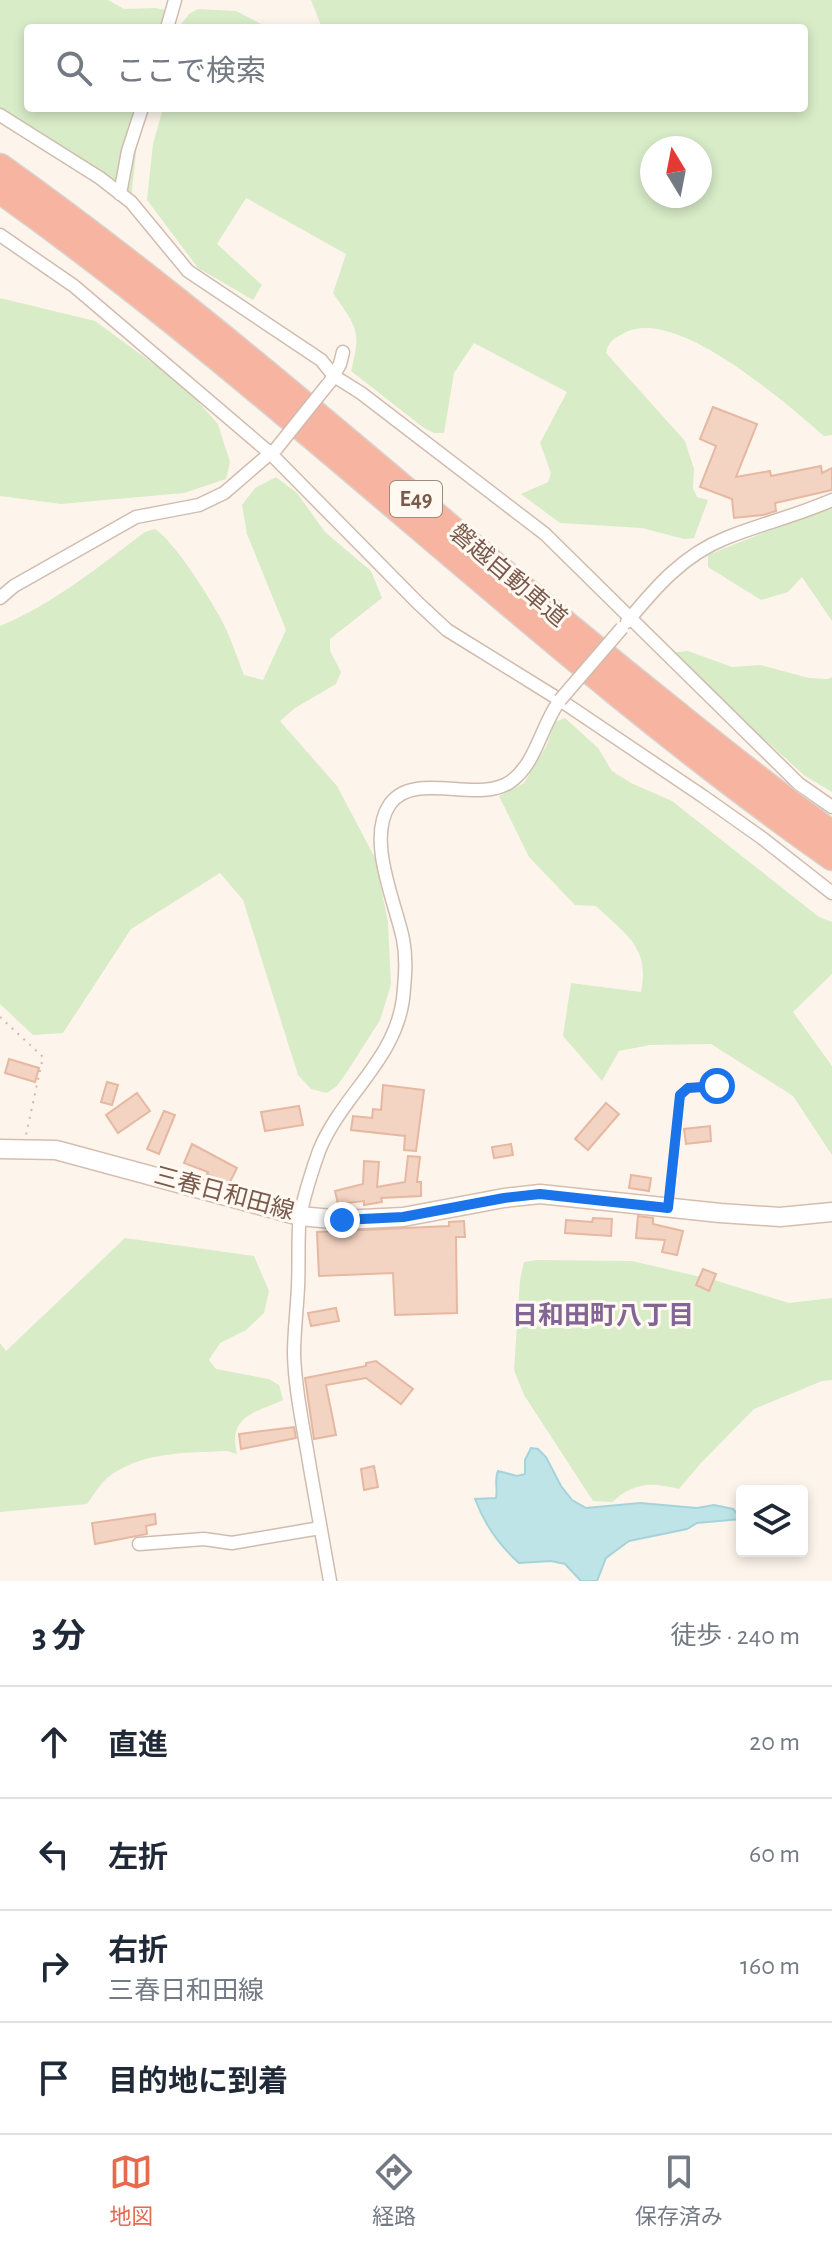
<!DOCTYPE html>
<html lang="ja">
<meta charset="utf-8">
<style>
body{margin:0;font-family:"Alegreya Sans","Noto Sans JP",sans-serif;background:#f2f2f3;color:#1f2937}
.controls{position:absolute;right:24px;bottom:24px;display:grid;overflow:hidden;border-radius:8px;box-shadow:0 4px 12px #0003}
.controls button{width:72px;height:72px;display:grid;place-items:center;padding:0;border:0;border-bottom:2px solid #e0e1e3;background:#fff;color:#1f2937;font:40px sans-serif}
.compass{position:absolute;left:640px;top:136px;width:72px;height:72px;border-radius:50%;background:#fff;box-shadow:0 4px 12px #0003;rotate:350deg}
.stop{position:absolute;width:24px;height:24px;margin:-18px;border:6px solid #1a73e8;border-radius:50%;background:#fff}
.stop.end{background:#1a73e8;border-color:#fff;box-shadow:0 2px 8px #0008}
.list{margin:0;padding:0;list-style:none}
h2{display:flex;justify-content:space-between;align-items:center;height:104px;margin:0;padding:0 32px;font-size:34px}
h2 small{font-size:26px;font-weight:400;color:#747a83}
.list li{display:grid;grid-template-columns:52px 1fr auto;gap:24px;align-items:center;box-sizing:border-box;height:112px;padding:0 32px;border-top:2px solid #e0e1e3}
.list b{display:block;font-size:30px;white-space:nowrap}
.list p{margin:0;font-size:26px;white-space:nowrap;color:#747a83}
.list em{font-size:26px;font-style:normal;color:#747a83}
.icon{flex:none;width:44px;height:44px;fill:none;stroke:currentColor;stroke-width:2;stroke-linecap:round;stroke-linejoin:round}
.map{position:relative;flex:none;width:832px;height:1581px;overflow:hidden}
.search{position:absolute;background:#fff;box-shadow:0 4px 12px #0003;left:24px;right:24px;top:24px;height:88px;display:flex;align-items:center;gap:20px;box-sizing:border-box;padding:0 28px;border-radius:8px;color:#747a83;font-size:30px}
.sheet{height:552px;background:#fff}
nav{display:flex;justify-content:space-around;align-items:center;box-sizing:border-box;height:112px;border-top:2px solid #e0e1e3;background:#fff;font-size:22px;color:#747a83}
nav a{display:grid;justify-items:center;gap:4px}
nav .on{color:#e76a4f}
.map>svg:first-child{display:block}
.green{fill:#d8ecc8;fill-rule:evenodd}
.water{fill:#bee4e8;stroke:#a4d4da;stroke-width:2}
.building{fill:#f3d3c2;stroke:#e6b8a2;stroke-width:2}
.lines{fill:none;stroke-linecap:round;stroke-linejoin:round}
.lane-casing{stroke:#d0bcaf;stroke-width:9}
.street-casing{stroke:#d0bcaf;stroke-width:15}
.secondary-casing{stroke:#d6beaf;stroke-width:21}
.highway-casing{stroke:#d9d1cd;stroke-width:27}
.path{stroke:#d9b6a4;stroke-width:2;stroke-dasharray:2 6;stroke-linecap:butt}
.lane{stroke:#fff;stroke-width:6}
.street{stroke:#fff;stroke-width:12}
.secondary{stroke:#fff;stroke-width:18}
.highway{stroke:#f7b4a1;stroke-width:24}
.street-bridge-casing{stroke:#d0bcaf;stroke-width:15;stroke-linecap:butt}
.street-bridge{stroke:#fff;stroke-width:12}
.route{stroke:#1a73e8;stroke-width:10}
.labels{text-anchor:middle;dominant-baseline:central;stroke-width:6;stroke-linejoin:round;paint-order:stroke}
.shield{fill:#fff9f2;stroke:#a18a7e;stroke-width:2}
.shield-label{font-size:22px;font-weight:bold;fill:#795a4c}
.street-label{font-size:24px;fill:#795a4c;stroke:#fff9f2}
.neighbourhood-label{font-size:26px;font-weight:bold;fill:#826595;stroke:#fff9f2}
</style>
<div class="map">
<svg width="832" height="1581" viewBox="0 0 832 1581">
<rect width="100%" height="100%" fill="#fdf5eb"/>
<!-- green -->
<g class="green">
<polygon points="0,0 108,0 124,9 155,8 171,11 164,28 28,28 28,108 141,108 131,199 0,116"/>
<path d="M311,0H832V435L824,436C785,403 678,307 626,332C615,338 608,341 606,353L685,441L694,469L693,488L697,497L708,500L694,538L684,539L642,528L560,523L521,494L548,482L551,473L540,443L567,392L474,343L454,373L444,433H434L424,428L351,371C362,329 356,327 333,293L346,254L246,198L217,244L262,285L253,300L198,268L147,200L153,144L163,108H804V28H322ZM652,148H700V196H652Z"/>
<polygon points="198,9 236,11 269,28 178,28 189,14"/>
<polygon points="0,298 95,321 184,386 218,424 230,462 226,479 184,493 61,504 0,496"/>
<path d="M276,477L297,493L325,532L371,571L382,598L330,639V651L341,672L336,684L295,708L280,721L337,786L375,858L388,922L391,985L380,1020L347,1072L337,1086L327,1093L311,1089L298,1075L243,900L220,873L131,929L63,1033L33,1035L0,1004V626C54,604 99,566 145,532L155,529C175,542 210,598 222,621C231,638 237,657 244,675L263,680L286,630L247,534L242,505L255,488Z"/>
<polygon points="832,505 832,621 802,577 788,592 761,600 708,567 708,555"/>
<polygon points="688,651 732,667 760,665 809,678 828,679 832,677 832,792 805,776 669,653"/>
<path d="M565,718L598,748L612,771L631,783L672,801L819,917L832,922V974L793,1012L832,1066V1155L793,1096L711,1044L650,1045L619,1051L602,1081L563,1036L571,983L641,992C650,947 626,935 596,906L575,905L529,857L499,796L524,783L546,747L555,722Z"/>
<path d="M125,1238L254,1256L269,1291L264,1313L246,1330L220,1343L209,1360L216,1369L269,1379L279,1385L283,1400C255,1413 228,1415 237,1454L227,1451C186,1453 140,1451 106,1479C99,1486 93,1496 87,1504L0,1512V1343L6,1351Z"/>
<path d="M537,1260L632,1261L714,1280L789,1303L832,1298V1380L822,1381L754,1409L700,1464L679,1489C650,1482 635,1482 612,1502L593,1501L524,1395L514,1370L520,1280L524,1262Z"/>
</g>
<!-- water -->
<path class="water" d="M531,1448L538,1449L546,1457L561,1486L572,1500L586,1508L640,1503L697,1508L714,1505L733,1509L742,1519L697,1523L687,1529L629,1541L606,1558L597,1581H581L565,1564L551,1561L519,1563C500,1546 484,1523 475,1499L496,1498C498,1488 494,1480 498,1471L517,1476L525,1474V1460Z"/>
<!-- building -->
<g class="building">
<polygon points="713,407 757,424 736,477 770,471 771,476 821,466 822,473 832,468 832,490 775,503 776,511 763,515 734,518 732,499 700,487 716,446 700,439"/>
<polygon points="9,1059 39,1068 35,1082 5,1073"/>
<polygon points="107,1082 118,1085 112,1105 101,1102"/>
<polygon points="383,1085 424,1090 416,1151 404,1150 405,1136 351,1130 353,1116 372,1118 373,1109 381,1110"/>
<polygon points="137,1093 150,1111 118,1133 106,1115"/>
<polygon points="606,1103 619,1114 588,1150 575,1139"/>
<polygon points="299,1106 303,1125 265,1131 261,1112"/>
<polygon points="164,1111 175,1115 159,1154 147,1149"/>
<polygon points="710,1126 711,1141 686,1144 684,1129"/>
<polygon points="192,1144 237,1168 229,1184 207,1174 208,1172 184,1163"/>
<polygon points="511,1144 513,1155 494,1158 492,1147"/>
<polygon points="408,1156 420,1157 417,1182 421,1182 421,1196 381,1198 382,1202 364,1205 364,1201 338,1204 335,1191 363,1184 364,1161 379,1162 377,1187 405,1182"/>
<polygon points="631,1175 651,1178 649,1191 629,1188"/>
<polygon points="638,1216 653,1218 653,1224 683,1231 677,1255 662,1252 665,1240 636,1238"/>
<polygon points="593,1218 612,1219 611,1236 565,1233 566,1220 592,1222"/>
<polygon points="464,1221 465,1237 456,1237 457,1313 395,1315 393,1273 319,1276 317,1232 449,1226 449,1222"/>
<polygon points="703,1269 716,1274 709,1291 696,1285"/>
<polygon points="336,1308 339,1321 311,1326 308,1313"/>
<polygon points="376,1361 413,1389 401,1404 366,1378 326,1385 336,1435 314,1439 305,1378 366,1366 366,1363"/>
<polygon points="294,1427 296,1438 241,1449 239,1434"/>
<polygon points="374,1466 378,1487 364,1490 361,1469"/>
<polygon points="155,1514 156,1524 146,1526 147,1534 95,1544 92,1523"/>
</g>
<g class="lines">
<defs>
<polyline id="lane" points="669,1204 680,1095 688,1088 717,1086"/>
<g id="street">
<polyline points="167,28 175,0"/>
<polyline points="0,115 100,178 131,202 188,271 321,360 334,376 361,393 545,534 799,784 832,807"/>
<polyline points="120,194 128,151 142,108"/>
<polyline points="0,235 74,286 271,454 418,603 447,630 560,700 704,797 762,838 832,893"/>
<polyline points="330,382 340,364 343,352"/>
<polyline points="0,598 14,586 136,517 199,505 224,493 274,450"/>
<path d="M627,622C655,588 683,555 726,538C761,524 798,515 832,500"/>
<polyline points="139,1544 204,1539 232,1543 320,1528"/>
<path d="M330,1581C323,1543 317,1506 310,1468C304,1430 295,1392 294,1354C294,1332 297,1309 298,1287C299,1267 298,1247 299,1227C300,1206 312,1171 319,1151C341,1096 395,1060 403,999C405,979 407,959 403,939C395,901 366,839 390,804C414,770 478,804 510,782C537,763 541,725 560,700"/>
</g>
<polyline id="secondary" points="0,1149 56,1150 300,1216 342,1220 403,1217 504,1198 540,1194 720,1213 780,1217 832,1212"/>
<g id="highway">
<path d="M0,166C234,332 444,529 669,707C722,750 776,793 832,833"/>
<path d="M0,191C290,397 541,653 832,858"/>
</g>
</defs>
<!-- lane casing -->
<use href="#lane" class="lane-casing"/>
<!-- street casing -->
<use href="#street" class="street-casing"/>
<!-- secondary casing -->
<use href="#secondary" class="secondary-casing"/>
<!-- highway casing -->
<use href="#highway" class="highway-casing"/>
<!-- path -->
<polyline class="path" points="0,1017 43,1057 26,1135"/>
<!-- lane -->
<use href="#lane" class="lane"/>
<!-- street -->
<use href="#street" class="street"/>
<!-- secondary -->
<use href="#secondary" class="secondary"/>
<!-- highway -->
<use href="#highway" class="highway"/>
<defs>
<g id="street-bridge">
<polyline points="276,449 328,384"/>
<polyline points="560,700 622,628"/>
</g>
</defs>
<!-- street-bridge casing -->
<use href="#street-bridge" class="street-bridge-casing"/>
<!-- street-bridge -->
<use href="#street-bridge" class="street-bridge"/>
</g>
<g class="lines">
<!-- route -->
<polyline class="route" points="342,1220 403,1217 504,1198 540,1194 668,1208 680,1095 688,1088 717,1086"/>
</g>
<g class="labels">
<!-- shield labels -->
<rect class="shield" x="390" y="481" width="52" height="36" rx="6"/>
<g class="shield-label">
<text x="416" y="499">E49</text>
</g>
<!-- street labels -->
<g class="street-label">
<text transform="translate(508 576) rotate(40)">磐越自動車道</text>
<text transform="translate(224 1194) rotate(15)">三春日和田線</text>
</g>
<!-- neighbourhood labels -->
<g class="neighbourhood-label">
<text x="603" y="1316">日和田町八丁目</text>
</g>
</g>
</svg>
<div class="controls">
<button><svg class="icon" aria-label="layers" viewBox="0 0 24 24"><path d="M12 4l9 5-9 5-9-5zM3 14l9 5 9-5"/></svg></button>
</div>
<svg class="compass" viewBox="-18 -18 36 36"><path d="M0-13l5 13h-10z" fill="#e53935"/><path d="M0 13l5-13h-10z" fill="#747a83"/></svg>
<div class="stop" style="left:717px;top:1086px"></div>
<div class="stop end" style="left:342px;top:1220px"></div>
<div class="search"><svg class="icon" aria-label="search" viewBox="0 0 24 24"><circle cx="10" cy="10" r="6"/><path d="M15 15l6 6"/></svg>ここで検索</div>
</div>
<section class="sheet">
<h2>3 分<small>徒歩 · 240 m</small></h2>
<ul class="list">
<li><svg class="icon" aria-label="ahead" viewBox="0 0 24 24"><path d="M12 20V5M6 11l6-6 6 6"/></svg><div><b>直進</b></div><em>20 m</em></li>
<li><svg class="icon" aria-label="left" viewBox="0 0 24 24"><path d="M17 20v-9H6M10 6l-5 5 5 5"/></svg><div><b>左折</b></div><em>60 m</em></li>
<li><svg class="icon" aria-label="right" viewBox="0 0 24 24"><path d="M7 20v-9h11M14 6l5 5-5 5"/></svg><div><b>右折</b><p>三春日和田線</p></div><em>160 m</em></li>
<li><svg class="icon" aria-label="arrive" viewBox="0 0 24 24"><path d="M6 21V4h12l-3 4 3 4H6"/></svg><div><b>目的地に到着</b></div></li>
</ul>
</section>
<nav>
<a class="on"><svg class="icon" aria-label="map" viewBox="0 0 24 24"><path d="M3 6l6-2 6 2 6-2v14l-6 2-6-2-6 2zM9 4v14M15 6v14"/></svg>地図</a>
<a><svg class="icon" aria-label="directions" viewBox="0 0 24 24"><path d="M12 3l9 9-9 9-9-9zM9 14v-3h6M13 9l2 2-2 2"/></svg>経路</a>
<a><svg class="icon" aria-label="saved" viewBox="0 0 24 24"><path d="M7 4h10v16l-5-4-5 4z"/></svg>保存済み</a>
</nav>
